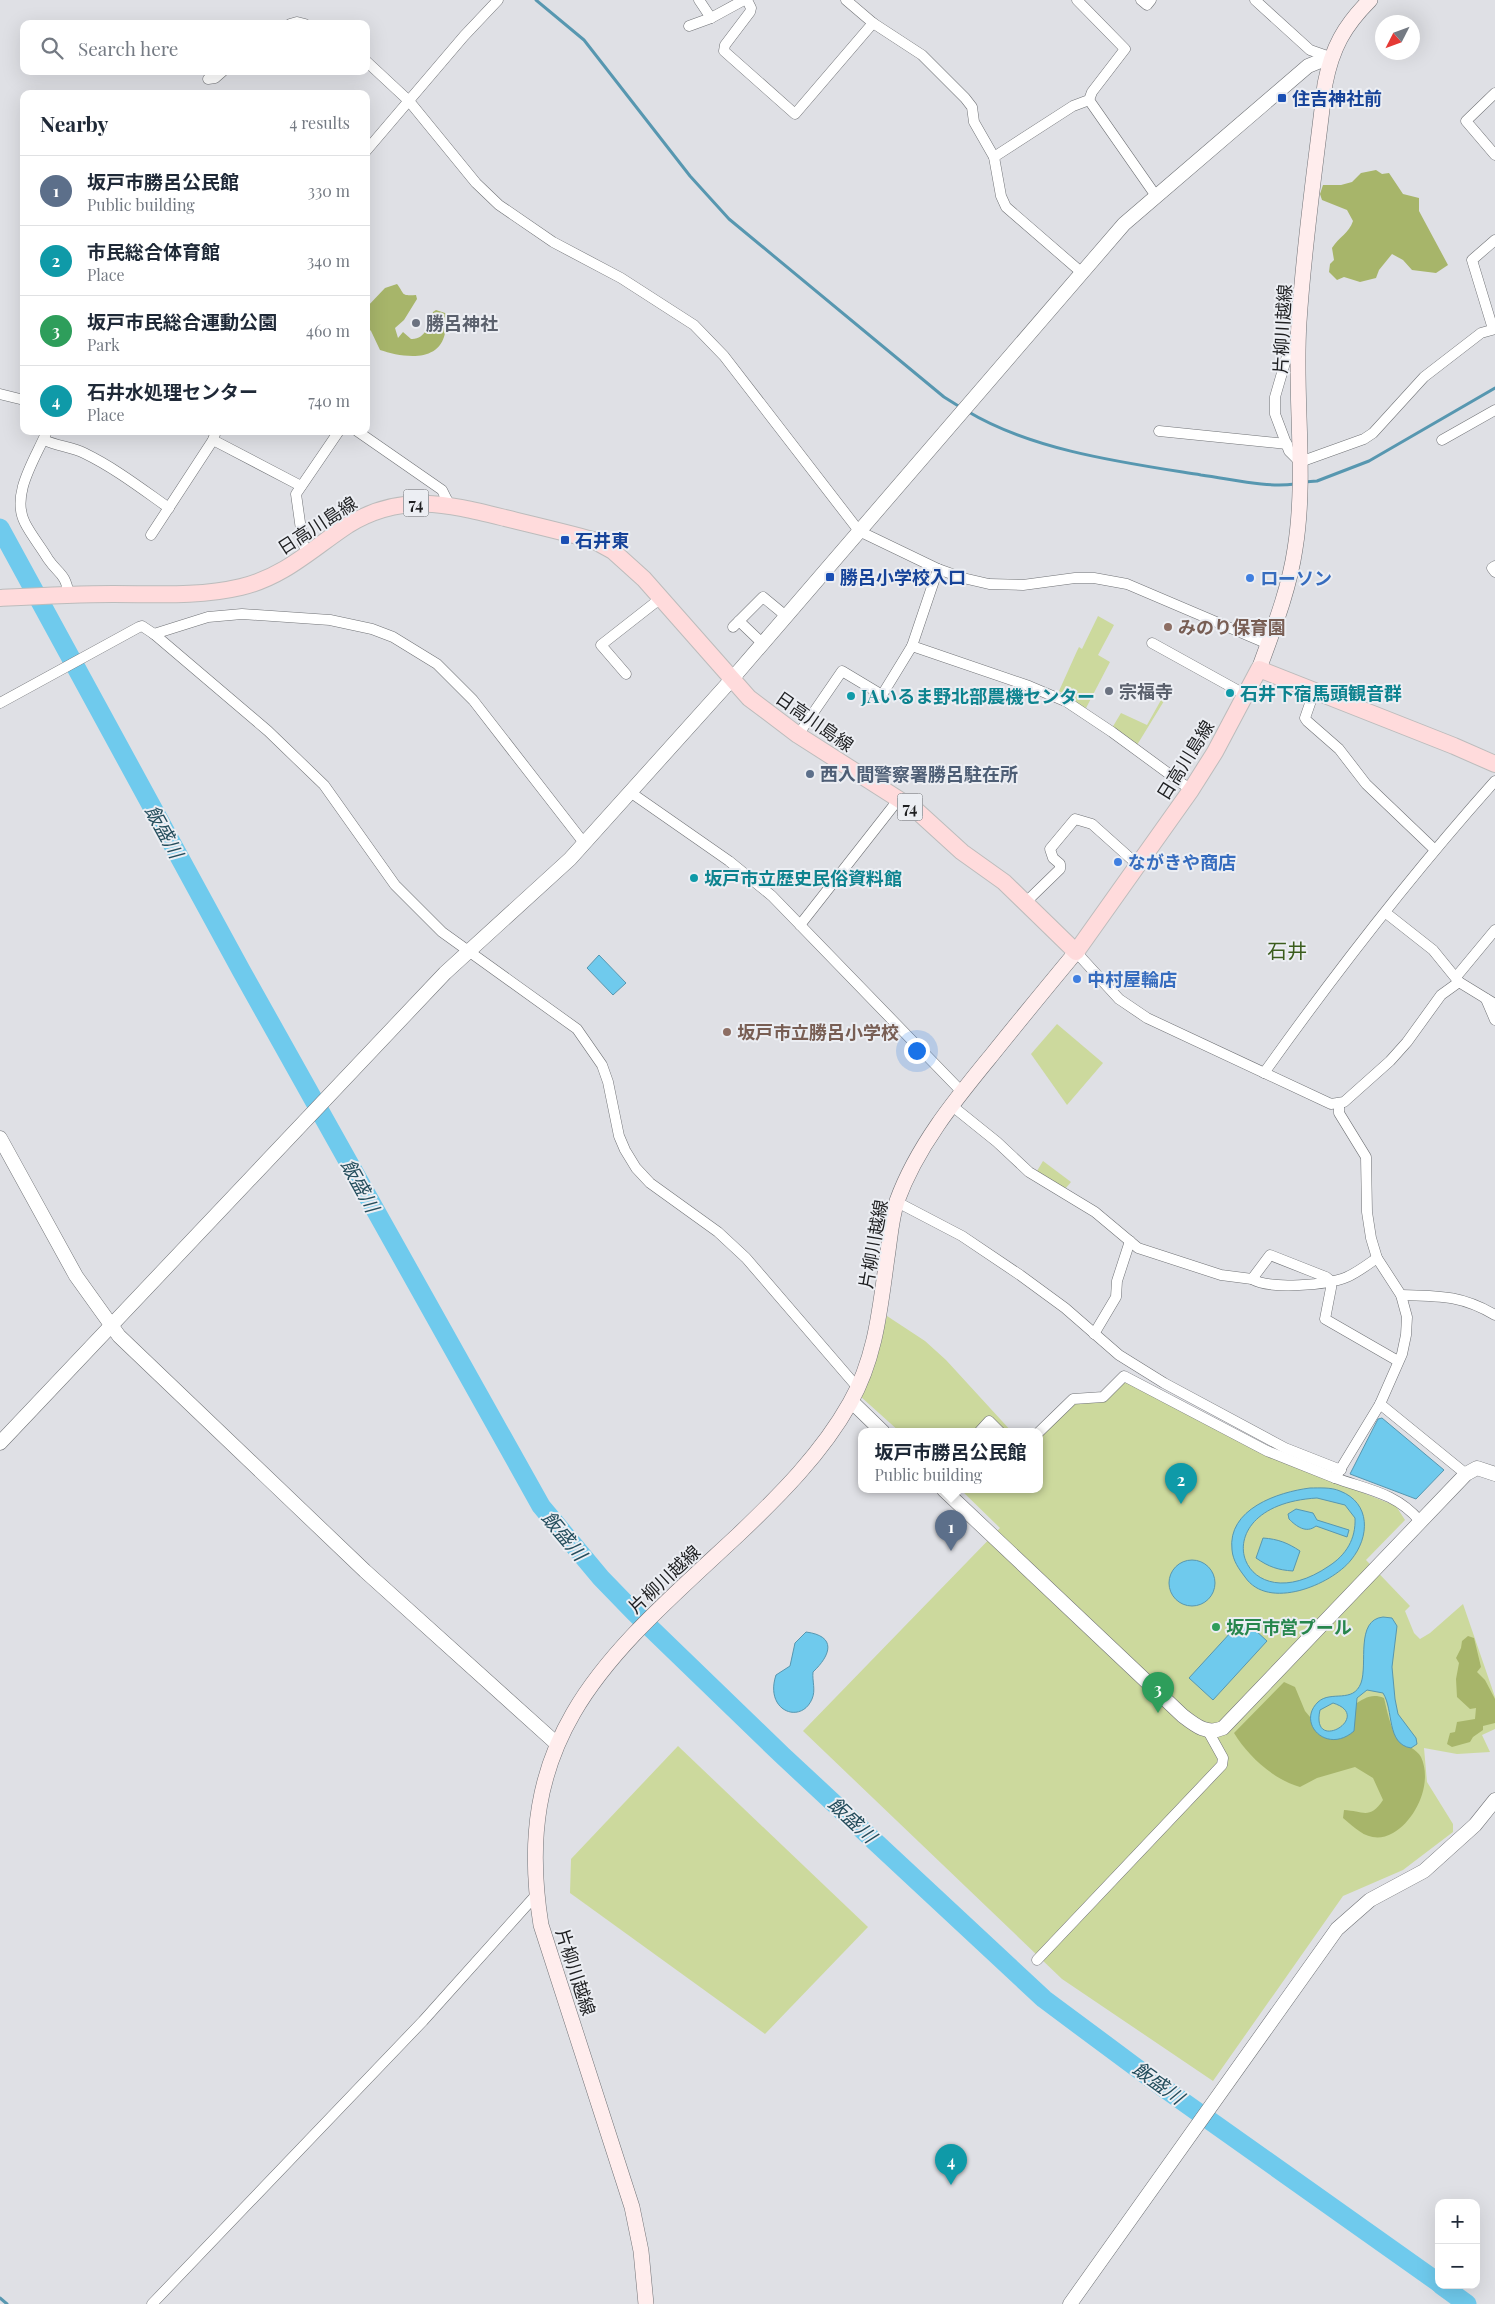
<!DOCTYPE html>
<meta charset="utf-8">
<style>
body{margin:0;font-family:"Playfair Display","Noto Sans JP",serif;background:#f2f2f3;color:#1f2937}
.controls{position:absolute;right:15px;bottom:15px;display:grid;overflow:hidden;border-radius:10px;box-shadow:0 5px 20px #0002}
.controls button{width:45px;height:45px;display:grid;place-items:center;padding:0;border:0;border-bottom:1px solid #e0e1e3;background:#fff;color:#1f2937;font:25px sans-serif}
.compass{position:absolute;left:1375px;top:15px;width:45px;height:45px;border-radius:50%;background:#fff;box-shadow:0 5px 20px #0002;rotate:228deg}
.you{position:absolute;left:916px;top:1050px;width:18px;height:18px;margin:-12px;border:4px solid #fff;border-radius:50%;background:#1a73e8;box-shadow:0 0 0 8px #1a73e833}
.badge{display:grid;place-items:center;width:32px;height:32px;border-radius:50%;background:#111827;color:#fff;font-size:16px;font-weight:700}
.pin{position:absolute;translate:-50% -41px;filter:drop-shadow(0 1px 2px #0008)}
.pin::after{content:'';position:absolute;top:26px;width:18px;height:15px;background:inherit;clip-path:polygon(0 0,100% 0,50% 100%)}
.popup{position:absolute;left:858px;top:1428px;width:185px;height:65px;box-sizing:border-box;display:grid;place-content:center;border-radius:10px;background:#fff;filter:drop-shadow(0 1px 4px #0005);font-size:16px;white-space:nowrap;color:#747a83}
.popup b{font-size:19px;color:#1f2937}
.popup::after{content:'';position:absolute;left:50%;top:100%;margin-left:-10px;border:10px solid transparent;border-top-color:#fff}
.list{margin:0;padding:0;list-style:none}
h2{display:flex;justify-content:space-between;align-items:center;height:65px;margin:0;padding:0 20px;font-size:21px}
h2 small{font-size:16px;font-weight:400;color:#747a83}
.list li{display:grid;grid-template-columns:32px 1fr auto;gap:15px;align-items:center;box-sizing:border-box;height:70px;padding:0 20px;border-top:1px solid #e0e1e3}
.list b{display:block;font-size:19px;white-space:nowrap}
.list p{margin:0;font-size:16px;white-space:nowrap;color:#747a83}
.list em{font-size:16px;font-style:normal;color:#747a83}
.icon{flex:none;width:28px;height:28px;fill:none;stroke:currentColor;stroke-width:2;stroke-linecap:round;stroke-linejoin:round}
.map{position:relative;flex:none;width:1495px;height:2304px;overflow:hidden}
.search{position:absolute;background:#fff;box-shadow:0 5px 20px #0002;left:20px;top:20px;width:350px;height:55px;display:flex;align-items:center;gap:12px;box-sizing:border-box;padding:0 18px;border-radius:10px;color:#747a83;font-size:19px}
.panel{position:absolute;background:#fff;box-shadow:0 5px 20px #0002;left:20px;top:90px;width:350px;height:345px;border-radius:10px}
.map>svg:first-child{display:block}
.green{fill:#ccd99d}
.forest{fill:#a7b56a}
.water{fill:#6fcaed;stroke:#5797b0;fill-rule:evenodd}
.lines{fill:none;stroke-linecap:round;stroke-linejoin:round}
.stream{stroke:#5797b0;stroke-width:3}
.river{stroke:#6fcaed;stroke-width:19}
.minor-casing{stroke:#707276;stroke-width:11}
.tertiary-casing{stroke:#707276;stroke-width:15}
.secondary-casing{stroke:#707276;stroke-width:16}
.primary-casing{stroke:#bcbcbc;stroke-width:18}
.minor{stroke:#fff;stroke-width:10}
.tertiary{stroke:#fff;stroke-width:14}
.secondary{stroke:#ffeded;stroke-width:15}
.primary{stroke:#ffdbdc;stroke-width:16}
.transit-dot{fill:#1a4fb4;stroke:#eceef3;stroke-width:2}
.worship-dot{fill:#6b7280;stroke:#eceef3;stroke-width:2}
.shop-dot{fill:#3f7fe0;stroke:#eceef3;stroke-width:2}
.education-dot{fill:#8d6e63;stroke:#eceef3;stroke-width:2}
.culture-dot{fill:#0f9aa8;stroke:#eceef3;stroke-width:2}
.service-dot{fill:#5c6f8a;stroke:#eceef3;stroke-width:2}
.leisure-dot{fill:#2e9e5b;stroke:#eceef3;stroke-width:2}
.labels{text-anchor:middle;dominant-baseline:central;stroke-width:4;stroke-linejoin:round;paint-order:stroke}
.shield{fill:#eceef3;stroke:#5c5d60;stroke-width:1}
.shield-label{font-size:16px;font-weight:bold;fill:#1e1f21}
.transit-label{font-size:18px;font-weight:bold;fill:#164399;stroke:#eceef3;text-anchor:start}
.worship-label{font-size:18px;font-weight:bold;fill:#5b616d;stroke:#eceef3;text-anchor:start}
.street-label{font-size:18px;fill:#1e1f21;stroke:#eceef3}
.shop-label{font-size:18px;font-weight:bold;fill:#366cbe;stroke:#eceef3;text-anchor:start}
.education-label{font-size:18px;font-weight:bold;fill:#785e54;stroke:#eceef3;text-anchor:start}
.culture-label{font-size:18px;font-weight:bold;fill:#0d838f;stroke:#eceef3;text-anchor:start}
.service-label{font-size:18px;font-weight:bold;fill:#4e5e75;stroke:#eceef3;text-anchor:start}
.leisure-label{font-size:18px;font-weight:bold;fill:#27864d;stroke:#eceef3;text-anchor:start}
.water-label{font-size:19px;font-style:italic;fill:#244d5c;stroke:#eceef3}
.quarter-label{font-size:20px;fill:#3b5d1d;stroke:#eceef3}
</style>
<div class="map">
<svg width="1495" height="2304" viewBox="0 0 1495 2304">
<rect width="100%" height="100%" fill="#dfe0e5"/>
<!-- green -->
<g class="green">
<polygon points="1098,616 1114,625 1098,655 1110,662 1085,710 1059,691 1077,651 1079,647 1082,649"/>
<polygon points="1161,700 1164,701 1137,745 1112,728 1121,713 1147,725"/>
<polygon points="1057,1024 1103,1063 1067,1105 1031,1054"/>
<polygon points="1043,1161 1071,1182 1065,1189 1037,1171"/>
<polygon points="887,1316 925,1341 946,1360 1012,1432 900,1432 860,1396 873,1367"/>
<polygon points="1124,1379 1271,1456 1396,1506 1405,1520 1366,1560 1410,1606 1405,1611 1414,1633 1420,1639 1430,1633 1463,1604 1495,1697 1495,1729 1482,1735 1490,1752 1457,1754 1424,1748 1427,1782 1453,1824 1453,1832 1403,1870 1343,1896 1213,2081 1062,1979 803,1731 1000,1528 961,1490 1040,1490 1040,1436 1073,1401 1104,1400"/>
<polygon points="678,1746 868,1927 765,2034 570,1893 571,1859"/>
</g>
<!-- forest -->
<g class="forest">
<path d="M1376,170L1382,174L1389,173L1403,194L1419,198V211L1448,265L1436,273L1412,270L1403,260L1392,254L1379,270L1376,278L1360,282L1344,277L1337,280L1329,272L1330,264L1334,260L1332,248C1339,237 1349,233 1353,221L1347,210L1322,200L1320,194L1323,185H1341L1352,182L1361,173Z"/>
<path d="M397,284C405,294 400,296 416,295L417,299L404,320L395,328L398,338L403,332L411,339C425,340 430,324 433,312L436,310L445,313L448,318C445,323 446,327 445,333C439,364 401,357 380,350L371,331L366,326V308L385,288Z"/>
<polygon points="1468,1636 1474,1638 1481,1667 1477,1672 1485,1680 1495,1699 1495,1723 1483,1726 1483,1730 1473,1737 1470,1742 1452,1747 1447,1744 1450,1733 1455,1732 1457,1722 1475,1719 1476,1708 1470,1709 1457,1697 1456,1679 1459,1663 1456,1658 1461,1648 1462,1641"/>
<path d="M1284,1682L1295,1687L1305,1711L1325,1735L1350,1730L1354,1705C1364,1698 1372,1693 1384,1698C1387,1710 1390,1728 1398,1738C1404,1745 1417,1749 1421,1757C1433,1783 1416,1820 1393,1833C1372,1845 1358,1831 1343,1818L1344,1810C1363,1811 1370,1820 1383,1800L1373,1778L1355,1767L1317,1778L1300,1787C1274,1780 1248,1756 1234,1733Z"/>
</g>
<!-- water -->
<g class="water">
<polygon points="599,955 626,983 613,995 587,968"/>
<polygon points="1382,1418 1444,1470 1416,1499 1350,1474 1378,1419"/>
<path d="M1310,1488C1319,1488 1331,1487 1340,1491C1371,1503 1370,1537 1351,1560C1331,1585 1268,1611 1245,1577C1239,1569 1233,1561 1232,1550C1227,1509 1278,1492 1310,1488ZM1317,1498L1345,1505L1355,1518C1356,1539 1346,1555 1329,1566C1240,1627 1197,1505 1317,1498Z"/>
<path d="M1296,1509L1313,1513L1317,1520L1349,1530L1347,1537L1316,1526C1306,1534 1296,1526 1289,1519L1288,1514Z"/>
<path d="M1263,1538C1278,1539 1288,1543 1300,1551L1293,1571C1278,1570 1269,1567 1256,1558Z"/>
<circle cx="1192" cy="1583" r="23"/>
<path d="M1383,1617L1392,1618L1397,1626L1392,1667L1395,1699L1398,1714L1416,1738L1417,1744L1411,1748C1386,1744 1394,1710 1383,1693L1367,1690L1357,1698L1354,1731C1327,1755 1296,1723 1318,1702C1331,1690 1353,1704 1361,1683C1368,1664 1355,1620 1383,1617ZM1333,1703C1375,1716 1310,1755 1320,1710Z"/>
<polygon points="1243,1619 1267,1641 1213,1700 1189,1678"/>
<path d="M806,1632C837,1636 831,1655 813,1672C812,1681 816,1690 812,1699C801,1725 764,1711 776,1675L790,1666L795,1643Z"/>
</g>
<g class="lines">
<!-- stream -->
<g class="stream">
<polyline points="536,0 584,40 690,176 729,219 944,397 960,407"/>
<path d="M967,411C1033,451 1126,463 1201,475C1232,479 1265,488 1295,484"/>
<polyline points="1304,482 1317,481 1369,461 1495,388"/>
<polyline points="0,2298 7,2304"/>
</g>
<!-- river -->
<g class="river">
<polyline points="0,528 242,972 541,1506 601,1578 634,1612 782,1755 1044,1999 1161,2086 1439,2283"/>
<polyline points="1441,2285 1467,2304"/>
</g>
<defs>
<g id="minor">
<polyline points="699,0 711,18"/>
<polyline points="747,0 751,8 750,12 725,45 724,51 795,114 873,23"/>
<polyline points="846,0 873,23 922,55 965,98 972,107 974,122 994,157 1001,196 1006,207 1081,272"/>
<polyline points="1141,0 1147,5 1151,0"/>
<polyline points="1255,0 1310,50 1330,57"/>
<polyline points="290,24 297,22 305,24"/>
<polyline points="689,26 711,18 744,0"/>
<polyline points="366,61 409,101 476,183 499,205 553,242 621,278 694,325 724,356 859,531 938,569 963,578 989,584 1023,585 1075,578 1094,578 1127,584 1268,644"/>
<polyline points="208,79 215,78 223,71"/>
<polyline points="1495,93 1466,121 1495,155"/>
<polyline points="1089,100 1156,196"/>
<polyline points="366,151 464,36 498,0"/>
<polyline points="994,157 1073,106 1089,100 1092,92 1125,49 1077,0"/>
<polyline points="1493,329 1472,260 1495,240"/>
<polyline points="1298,341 1289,349 1275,397 1275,414 1289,451 1300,462 1364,439 1373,433 1424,377 1481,333 1495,329"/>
<polyline points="0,394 24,400"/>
<path d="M47,431C36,458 10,494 25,523C31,535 41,547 48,559C59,575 65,572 69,595"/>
<polyline points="357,431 442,490 449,504"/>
<polyline points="1159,431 1287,444"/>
<path d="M44,440C57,446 72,447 84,453C115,468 142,489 169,508"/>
<polyline points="213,440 301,486"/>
<polyline points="1442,440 1495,410"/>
<polyline points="151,535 213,440 216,431"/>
<polyline points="309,554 303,544 296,494 339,431"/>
<polyline points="1495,566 1492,568 1495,572"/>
<polyline points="938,569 912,646 1029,686 1067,702 1112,732 1191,790"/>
<polyline points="739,621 762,643"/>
<polyline points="733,627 763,597 786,616"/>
<polyline points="154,634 208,617 242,614 330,620 372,629 393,637 437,664 473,700 584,843"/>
<polyline points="1152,643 1246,695"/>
<polyline points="626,674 601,645 661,598"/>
<polyline points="1314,692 1305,718 1307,721 1339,749 1366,784 1434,849"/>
<polyline points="0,703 139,627 142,626 154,634 268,731 324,785 395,885 442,932 577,1029 602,1065 608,1082 619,1136 625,1150 636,1168 650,1183 718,1232 746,1258 858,1388"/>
<polyline points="798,735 842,671 882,695 912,646"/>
<polyline points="630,792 729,861 772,896 961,1091"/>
<polyline points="1026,902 1060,869 1060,864 1053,858 1050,849 1075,819 1092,824 1139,866"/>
<polyline points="1386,913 1433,950 1459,982 1495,1004"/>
<polyline points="800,925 898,800"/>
<polyline points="1076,952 1119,999 1147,1018 1331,1104 1344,1102 1390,1061 1407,1042 1441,995 1459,982"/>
<polyline points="1456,977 1495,930"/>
<polyline points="1486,999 1495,1020"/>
<path d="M1264,1073C1336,972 1412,874 1495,781"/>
<path d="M1339,1104V1113L1366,1157L1367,1212L1371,1238L1377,1258L1401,1295L1407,1317L1406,1335L1402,1354L1380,1404L1335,1478C1369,1490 1396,1493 1420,1521"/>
<polyline points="951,1105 997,1142 1029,1172 1095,1212 1138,1248 1221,1275 1252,1279 1270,1255 1326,1277 1331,1281 1331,1288 1325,1319 1398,1361"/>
<polyline points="897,1202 962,1236 1020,1275 1065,1308 1119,1355 1164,1383 1285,1448 1341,1470"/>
<path d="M1252,1279C1270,1290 1328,1285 1347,1277C1358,1272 1367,1265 1377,1258"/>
<path d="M1401,1295C1439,1296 1461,1295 1495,1315"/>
<polyline points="1094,1334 1116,1297 1117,1281 1130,1241"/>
<polyline points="1380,1404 1466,1474"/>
<polyline points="979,1432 989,1421 1000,1432"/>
<polyline points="1039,1432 1073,1399 1103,1397 1124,1376 1267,1451 1335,1478"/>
<polyline points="1037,1960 1222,1765 1223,1758 1208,1731"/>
<polyline points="152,2304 423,2021 536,1895"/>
</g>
<g id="tertiary">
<polyline points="0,1138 76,1276 119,1336 365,1571 557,1744"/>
<polyline points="851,1401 883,1432"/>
<polyline points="0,1443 445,973 570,859 732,679 1124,224 1308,66 1330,57"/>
<path d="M944,1490L1183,1716C1196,1726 1207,1735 1223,1728L1466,1474L1477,1468L1495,1474"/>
<polyline points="1070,2304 1337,1929 1370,1900 1424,1871 1475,1825 1495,1800"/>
</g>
<g id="secondary">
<path d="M1259,669C1273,630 1289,590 1295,549C1307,475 1294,397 1299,322C1304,242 1316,163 1325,84C1332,48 1344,26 1370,0"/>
<path d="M646,2304L641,2251L632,2207L541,1925C510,1732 610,1654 738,1535C780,1495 822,1453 850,1403C876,1357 880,1308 887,1258C890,1239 891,1219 897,1201C917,1146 955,1100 991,1056C1019,1021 1047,987 1076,952"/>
</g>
<path id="primary" d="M0,598C38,596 75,594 113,594C156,594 199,597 241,587C284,577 313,548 348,525C402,492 448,504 505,518C534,525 564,532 593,540L613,551L644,579L749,698L798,735L917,811L962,852L1004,882L1076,952L1191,790L1215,752L1259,669L1454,746L1495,764"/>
</defs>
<!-- minor casing -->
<use href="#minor" class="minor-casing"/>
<!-- tertiary casing -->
<use href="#tertiary" class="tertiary-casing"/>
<!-- secondary casing -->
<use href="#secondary" class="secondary-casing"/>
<!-- primary casing -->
<use href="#primary" class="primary-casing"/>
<!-- minor -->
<use href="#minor" class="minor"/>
<!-- tertiary -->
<use href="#tertiary" class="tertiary"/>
<!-- secondary -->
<use href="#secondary" class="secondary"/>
<!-- primary -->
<use href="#primary" class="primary"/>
</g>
<!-- markers -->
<g class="transit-dot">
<rect x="1277" y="93" width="10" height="10" rx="2.5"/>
<rect x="560" y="535" width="10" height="10" rx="2.5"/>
<rect x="825" y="572" width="10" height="10" rx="2.5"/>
</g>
<g class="worship-dot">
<circle cx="416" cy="323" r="5"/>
<circle cx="1109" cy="691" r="5"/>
</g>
<g class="shop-dot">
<circle cx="1250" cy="578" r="5"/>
<circle cx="1118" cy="862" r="5"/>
<circle cx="1077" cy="979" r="5"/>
</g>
<g class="education-dot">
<circle cx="1168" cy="627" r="5"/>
<circle cx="727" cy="1032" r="5"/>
</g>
<g class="culture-dot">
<circle cx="1230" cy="693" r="5"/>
<circle cx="851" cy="696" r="5"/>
<circle cx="694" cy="878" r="5"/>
</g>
<circle class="service-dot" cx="810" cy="774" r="5"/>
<circle class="leisure-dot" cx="1216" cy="1627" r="5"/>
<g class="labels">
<!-- shield labels -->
<g class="shield">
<rect x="403.5" y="489.5" width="25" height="27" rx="4"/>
<rect x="897.5" y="793.5" width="25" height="27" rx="4"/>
</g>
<g class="shield-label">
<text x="416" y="503">74</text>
<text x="910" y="807">74</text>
</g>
<!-- transit labels -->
<g class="transit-label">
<text x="1292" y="98">住吉神社前</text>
<text x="575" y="540">石井東</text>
<text x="840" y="577">勝呂小学校入口</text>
</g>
<!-- worship labels -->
<g class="worship-label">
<text x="426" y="323">勝呂神社</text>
<text x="1119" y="691">宗福寺</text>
</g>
<!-- street labels -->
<g class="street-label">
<text transform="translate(1282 329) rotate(-87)">片柳川越線</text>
<text transform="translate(317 525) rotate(-33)">日高川島線</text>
<text transform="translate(815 721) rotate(35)">日高川島線</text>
<text transform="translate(1185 760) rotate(-58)">日高川島線</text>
<text transform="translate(873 1244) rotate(-80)">片柳川越線</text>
<text transform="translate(664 1579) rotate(-43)">片柳川越線</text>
<text transform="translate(576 1972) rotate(72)">片柳川越線</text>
</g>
<!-- shop labels -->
<g class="shop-label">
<text x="1260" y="578">ローソン</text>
<text x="1128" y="862">ながきや商店</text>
<text x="1087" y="979">中村屋輪店</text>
</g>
<!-- education labels -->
<g class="education-label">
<text x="1178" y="627">みのり保育園</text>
<text x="737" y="1032">坂戸市立勝呂小学校</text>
</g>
<!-- culture labels -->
<g class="culture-label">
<text x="1240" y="693">石井下宿馬頭観音群</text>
<text x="861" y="696">JAいるま野北部農機センター</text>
<text x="704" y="878">坂戸市立歴史民俗資料館</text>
</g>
<!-- service labels -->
<g class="service-label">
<text x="820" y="774">西入間警察署勝呂駐在所</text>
</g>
<!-- leisure labels -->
<g class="leisure-label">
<text x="1226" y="1627">坂戸市営プール</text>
</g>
<!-- water labels -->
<g class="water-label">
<text transform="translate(165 831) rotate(61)">飯盛川</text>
<text transform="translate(361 1185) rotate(61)">飯盛川</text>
<text transform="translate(565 1535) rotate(50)">飯盛川</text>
<text transform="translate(853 1819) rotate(43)">飯盛川</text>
<text transform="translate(1159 2082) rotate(36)">飯盛川</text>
</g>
<!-- quarter labels -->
<g class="quarter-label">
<text x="1287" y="949">石井</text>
</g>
</g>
</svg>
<div class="controls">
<button>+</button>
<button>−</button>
</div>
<svg class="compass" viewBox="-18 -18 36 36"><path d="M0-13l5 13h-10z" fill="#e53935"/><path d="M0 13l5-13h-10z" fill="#747a83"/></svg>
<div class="you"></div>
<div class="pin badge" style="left:951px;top:1551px;background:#5c6f8a">1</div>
<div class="popup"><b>坂戸市勝呂公民館</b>Public building</div>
<div class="pin badge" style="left:1181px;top:1504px;background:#0f9aa8">2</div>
<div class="pin badge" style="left:1158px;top:1713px;background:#2e9e5b">3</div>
<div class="pin badge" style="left:951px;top:2185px;background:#0f9aa8">4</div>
<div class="search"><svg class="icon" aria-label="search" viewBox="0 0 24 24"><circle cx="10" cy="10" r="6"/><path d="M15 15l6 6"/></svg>Search here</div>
<section class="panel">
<h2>Nearby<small>4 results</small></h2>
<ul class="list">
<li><span class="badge" style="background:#5c6f8a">1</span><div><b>坂戸市勝呂公民館</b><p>Public building</p></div><em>330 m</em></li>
<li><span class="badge" style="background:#0f9aa8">2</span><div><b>市民総合体育館</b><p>Place</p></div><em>340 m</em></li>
<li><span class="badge" style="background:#2e9e5b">3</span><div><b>坂戸市民総合運動公園</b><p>Park</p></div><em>460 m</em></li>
<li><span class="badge" style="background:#0f9aa8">4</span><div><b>石井水処理センター</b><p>Place</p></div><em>740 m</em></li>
</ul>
</section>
</div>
